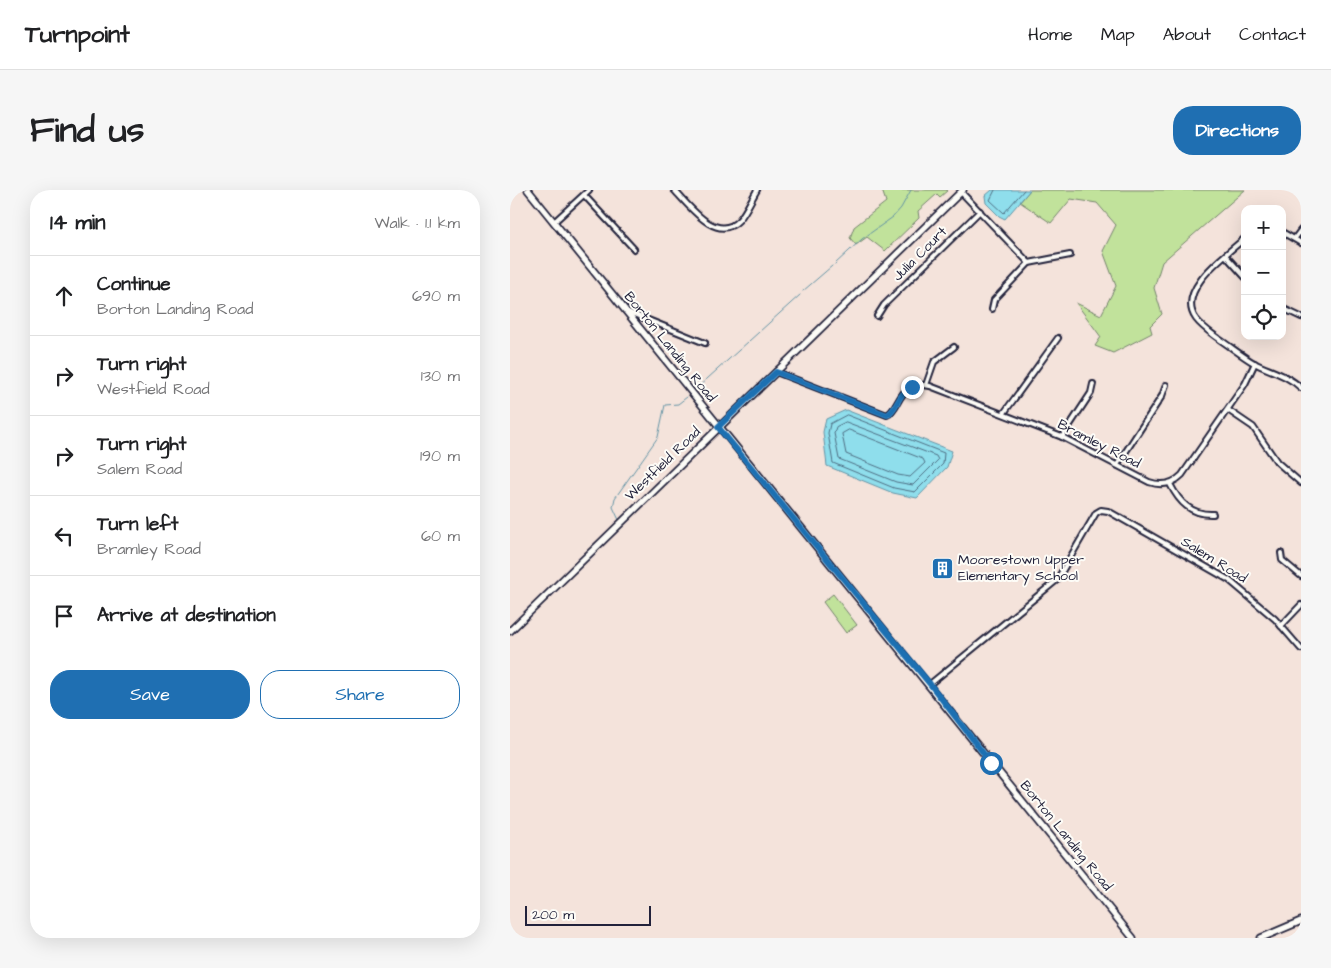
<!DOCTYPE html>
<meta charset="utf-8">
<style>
body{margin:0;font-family:"Architects Daughter",sans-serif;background:#f6f6f6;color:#202124}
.controls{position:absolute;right:15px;top:15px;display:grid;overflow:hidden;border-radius:10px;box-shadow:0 5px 20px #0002}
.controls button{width:45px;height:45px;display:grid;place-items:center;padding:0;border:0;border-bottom:1px solid #e0e0e0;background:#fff;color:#202124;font:25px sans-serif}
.scale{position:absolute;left:15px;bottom:12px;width:126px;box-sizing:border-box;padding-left:5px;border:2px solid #22223b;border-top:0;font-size:14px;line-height:18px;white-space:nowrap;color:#22223b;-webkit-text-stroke:4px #fdfcf7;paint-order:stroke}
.stop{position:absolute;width:15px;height:15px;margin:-11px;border:4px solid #1f6fb2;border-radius:50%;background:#fff}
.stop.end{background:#1f6fb2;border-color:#fff;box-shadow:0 1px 5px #0008}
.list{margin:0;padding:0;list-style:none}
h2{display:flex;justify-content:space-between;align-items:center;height:65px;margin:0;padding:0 20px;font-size:21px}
h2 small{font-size:16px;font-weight:400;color:#757577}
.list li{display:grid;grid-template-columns:32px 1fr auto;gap:15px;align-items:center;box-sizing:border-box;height:80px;padding:0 20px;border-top:1px solid #e0e0e0}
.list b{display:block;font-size:19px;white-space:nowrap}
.list p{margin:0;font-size:16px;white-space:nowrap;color:#757577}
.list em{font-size:16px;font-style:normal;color:#757577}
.actions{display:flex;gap:10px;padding:15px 20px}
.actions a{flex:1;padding:11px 0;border:1px solid #1f6fb2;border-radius:20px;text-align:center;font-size:18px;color:#1f6fb2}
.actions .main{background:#1f6fb2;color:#fff}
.icon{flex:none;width:28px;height:28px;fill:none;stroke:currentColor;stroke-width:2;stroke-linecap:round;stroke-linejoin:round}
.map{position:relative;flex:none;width:791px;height:748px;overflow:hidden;border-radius:20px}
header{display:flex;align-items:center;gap:30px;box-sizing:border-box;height:70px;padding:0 25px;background:#fff;border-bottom:1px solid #e0e0e0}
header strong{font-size:24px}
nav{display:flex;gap:28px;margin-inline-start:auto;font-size:18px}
.intro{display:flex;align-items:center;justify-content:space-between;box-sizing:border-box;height:120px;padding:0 30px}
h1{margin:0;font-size:35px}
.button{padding:12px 22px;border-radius:20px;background:#1f6fb2;color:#fff;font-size:18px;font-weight:700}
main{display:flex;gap:30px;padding:0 30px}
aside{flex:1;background:#fff;border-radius:20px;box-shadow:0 5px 20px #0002}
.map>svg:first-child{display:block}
.green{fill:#c1e29b;stroke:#72826b}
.water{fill:#8fdeec;stroke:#6393a5}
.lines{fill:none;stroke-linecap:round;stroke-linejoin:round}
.shore{stroke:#4e6d82;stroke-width:1}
.stream{stroke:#6393a5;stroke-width:1}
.street-casing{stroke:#22223b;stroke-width:8}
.secondary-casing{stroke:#22223b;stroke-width:9}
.street{stroke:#fdfcf7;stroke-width:4}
.secondary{stroke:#fdfcf7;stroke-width:5.5}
.route{stroke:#1f6fb2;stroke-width:6}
.labels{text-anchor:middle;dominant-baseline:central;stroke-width:4;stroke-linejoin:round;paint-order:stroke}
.street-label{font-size:14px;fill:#22223b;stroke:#fdfcf7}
.poi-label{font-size:14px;fill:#22223b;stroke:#fdfcf7;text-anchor:start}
</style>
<header>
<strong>Turnpoint</strong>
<nav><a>Home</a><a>Map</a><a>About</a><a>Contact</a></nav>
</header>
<div class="intro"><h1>Find us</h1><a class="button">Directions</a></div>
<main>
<aside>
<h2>14 min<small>Walk · 1.1 km</small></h2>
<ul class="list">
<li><svg class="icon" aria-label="ahead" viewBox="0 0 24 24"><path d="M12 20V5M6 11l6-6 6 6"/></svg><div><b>Continue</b><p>Borton Landing Road</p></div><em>690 m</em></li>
<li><svg class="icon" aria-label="right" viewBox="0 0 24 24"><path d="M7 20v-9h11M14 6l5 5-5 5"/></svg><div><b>Turn right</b><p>Westfield Road</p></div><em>130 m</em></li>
<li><svg class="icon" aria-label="right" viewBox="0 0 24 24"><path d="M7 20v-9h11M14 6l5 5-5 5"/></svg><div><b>Turn right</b><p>Salem Road</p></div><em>190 m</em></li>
<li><svg class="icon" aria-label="left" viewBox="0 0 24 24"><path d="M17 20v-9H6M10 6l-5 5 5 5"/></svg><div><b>Turn left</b><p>Bramley Road</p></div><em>60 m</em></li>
<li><svg class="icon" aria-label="arrive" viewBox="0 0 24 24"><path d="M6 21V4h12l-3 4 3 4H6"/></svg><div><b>Arrive at destination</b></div></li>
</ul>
<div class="actions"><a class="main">Save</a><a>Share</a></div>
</aside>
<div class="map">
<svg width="791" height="748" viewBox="0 0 791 748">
<rect width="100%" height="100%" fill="#f4e3db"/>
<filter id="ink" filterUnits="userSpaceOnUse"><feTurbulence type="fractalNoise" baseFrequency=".02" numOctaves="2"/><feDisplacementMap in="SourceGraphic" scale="10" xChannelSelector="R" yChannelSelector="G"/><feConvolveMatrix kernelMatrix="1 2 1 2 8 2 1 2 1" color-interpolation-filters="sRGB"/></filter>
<g filter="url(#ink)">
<!-- green -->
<g class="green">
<polygon points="372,0 438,0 430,7 427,4 408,21 409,28 375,61 357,47 346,55 340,48 344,37 376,12"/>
<polygon points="520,0 735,0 652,72 644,98 652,124 640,136 642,143 603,163 585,156 591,147 566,113 591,125 606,96 593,61 606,35 587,13 561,9 541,33 510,12"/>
<polygon points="323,404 347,435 336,443 313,412"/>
</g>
<!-- water -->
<g class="water">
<polygon points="482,0 520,0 495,29 489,26 476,13 475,6"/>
<polygon points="336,220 442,261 437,277 407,308 383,303 317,276 313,242 316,229"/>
</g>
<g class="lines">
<!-- shore -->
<g class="shore">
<polyline points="485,0 480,10 494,23 514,0"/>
<polygon points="337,225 434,263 433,274 405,302 384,298 323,273 318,243 320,234"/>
<polygon points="336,232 426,266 428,270 403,295 386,292 329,269 324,243 326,237"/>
<polygon points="339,240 413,269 415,273 400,287 388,285 336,264 332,244"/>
</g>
<!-- stream -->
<g class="stream">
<polyline points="325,74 352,49 383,27 391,18 401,0"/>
<polyline points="293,101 322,76"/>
<polyline points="187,198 290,105"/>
<polyline points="109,330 103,317 105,308 148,247 155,215 168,214 177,207"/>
</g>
<defs>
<g id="street">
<path d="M164,0C179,15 206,54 229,30C236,22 241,10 247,0"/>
<polyline points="451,2 519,73 560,65"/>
<polyline points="74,5 124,59"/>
<polyline points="44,32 79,0"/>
<polyline points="772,42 791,53"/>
<path d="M735,48C716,65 665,100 686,129C692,137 701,143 709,149C721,157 732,166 744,173C760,181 778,185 791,198"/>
<polyline points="785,48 791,40"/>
<polyline points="716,66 735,87"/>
<polyline points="772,118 791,127"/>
<polyline points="482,119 484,110 519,73"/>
<polyline points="116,121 195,153"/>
<polyline points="367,126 374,115 470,21"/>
<path d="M266,182L377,225C391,218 388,189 420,196L552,247L639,292C651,296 662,295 672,285L735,194L745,173"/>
<polyline points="416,195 424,172 444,157"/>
<polyline points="718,220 743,237 767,272 791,293"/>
<polyline points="494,223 548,148"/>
<polyline points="552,247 581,203 583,194"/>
<polyline points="607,275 652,206 656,195"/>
<path d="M660,294C669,312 681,325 703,324"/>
<polyline points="771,363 772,370 791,386"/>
<polyline points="771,436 791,415"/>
<polyline points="420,494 547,390 586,323 591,320 598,321 719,390 765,429 791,459"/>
</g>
<g id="secondary">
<polyline points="18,0 623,748"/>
<polyline points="0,441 453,0"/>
<polyline points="751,748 791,731"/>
</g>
</defs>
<!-- street casing -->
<use href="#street" class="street-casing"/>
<!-- secondary casing -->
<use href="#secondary" class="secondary-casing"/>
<!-- street -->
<use href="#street" class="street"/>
<!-- secondary -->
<use href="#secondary" class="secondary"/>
</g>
</g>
<g class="lines" filter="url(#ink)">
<!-- route -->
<path class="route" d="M402,197C387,204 388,219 377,225L266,182L208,237L420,494L481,573"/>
</g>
<!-- icons -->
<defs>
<symbol id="building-square" viewBox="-11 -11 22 22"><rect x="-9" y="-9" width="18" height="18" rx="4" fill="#1f6fb2" stroke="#fdfcf7"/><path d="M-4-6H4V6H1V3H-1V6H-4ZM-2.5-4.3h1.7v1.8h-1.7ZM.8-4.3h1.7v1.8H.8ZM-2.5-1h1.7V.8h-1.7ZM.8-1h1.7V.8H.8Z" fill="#fff"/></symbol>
</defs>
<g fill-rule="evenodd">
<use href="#building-square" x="420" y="366" width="25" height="25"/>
</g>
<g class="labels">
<!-- street labels -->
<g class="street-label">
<text transform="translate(410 64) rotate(-45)">Julia Court</text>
<text transform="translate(160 157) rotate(51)">Borton Landing Road</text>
<text transform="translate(589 254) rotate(27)">Bramley Road</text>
<text transform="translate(153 274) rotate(-44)">Westfield Road</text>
<text transform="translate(704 370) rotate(32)">Salem Road</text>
<text transform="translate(556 646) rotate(51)">Borton Landing Road</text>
</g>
<!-- poi labels -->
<g class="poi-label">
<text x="448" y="370">Moorestown Upper<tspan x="448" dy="16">Elementary School</tspan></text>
</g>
</g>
</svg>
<div class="controls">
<button>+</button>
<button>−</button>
<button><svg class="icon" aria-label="locate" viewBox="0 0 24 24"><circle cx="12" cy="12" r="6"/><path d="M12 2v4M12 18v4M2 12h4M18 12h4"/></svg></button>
</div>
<div class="scale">200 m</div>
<div class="stop" style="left:481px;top:573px"></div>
<div class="stop end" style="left:402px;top:197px"></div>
</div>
</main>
